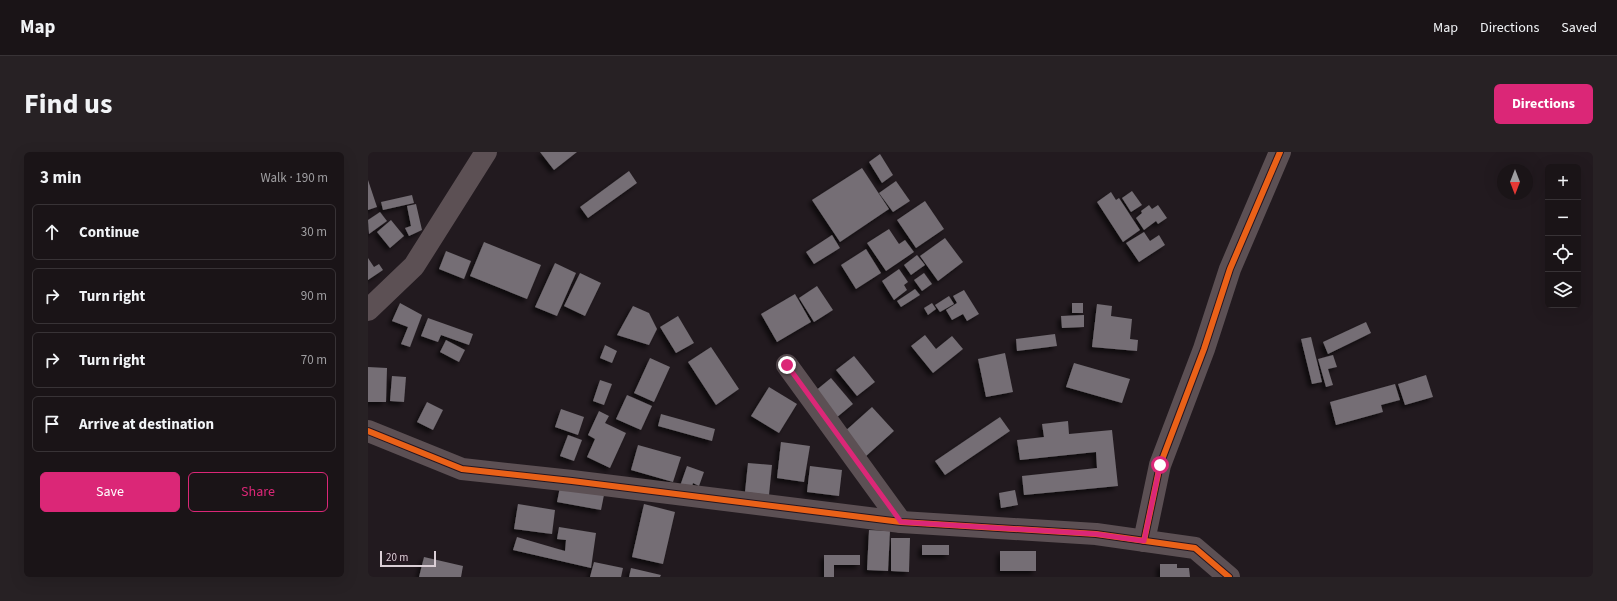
<!DOCTYPE html>
<meta charset="utf-8">
<style>
body{margin:0;font-family:"Source Sans 3",sans-serif;background:#272124;color:#f1f3f6}
.controls{position:absolute;right:12px;top:12px;display:grid;overflow:hidden;border-radius:6px;box-shadow:0 4px 16px #0002}
.controls button{width:36px;height:36px;display:grid;place-items:center;padding:0;border:0;border-bottom:1px solid #383336;background:#1a1417;color:#f1f3f6;font:20px sans-serif}
.compass{position:absolute;left:1129px;top:12px;width:36px;height:36px;border-radius:50%;background:#1a1417;box-shadow:0 4px 16px #0002;rotate:180deg}
.scale{position:absolute;left:12px;bottom:10px;width:56px;box-sizing:border-box;padding-left:4px;border:2px solid #dbcfd6;border-top:0;font-size:11px;line-height:14px;white-space:nowrap;color:#dbcfd6;-webkit-text-stroke:3px #261620;paint-order:stroke}
.stop{position:absolute;width:12px;height:12px;margin:-9px;border:3px solid #db2777;border-radius:50%;background:#fff}
.stop.end{background:#db2777;border-color:#fff;box-shadow:0 1px 4px #0008}
.list{margin:0;padding:0;list-style:none}
h2{display:flex;justify-content:space-between;align-items:center;height:52px;margin:0;padding:0 16px;font-size:17px}
h2 small{font-size:13px;font-weight:400;color:#9f9ea1}
.list li{display:grid;grid-template-columns:26px 1fr auto;gap:12px;align-items:center;box-sizing:border-box;height:56px;margin:0 8px 8px;padding:0 8px;border:1px solid #383336;border-radius:6px}
.list b{display:block;font-size:15px;white-space:nowrap}
.list em{font-size:13px;font-style:normal;color:#9f9ea1}
.actions{display:flex;gap:8px;padding:12px 16px}
.actions a{flex:1;padding:9px 0;border:1px solid #db2777;border-radius:6px;text-align:center;font-size:14px;color:#db2777}
.actions .main{background:#db2777;color:#fff}
.icon{flex:none;width:22px;height:22px;fill:none;stroke:currentColor;stroke-width:2;stroke-linecap:round;stroke-linejoin:round}
.map{position:relative;flex:none;width:1225px;height:425px;overflow:hidden;border-radius:6px}
header{display:flex;align-items:center;gap:24px;box-sizing:border-box;height:56px;padding:0 20px;background:#1a1417;border-bottom:1px solid #383336}
header strong{font-size:19px}
nav{display:flex;gap:22px;margin-inline-start:auto;font-size:14px}
.intro{display:flex;align-items:center;justify-content:space-between;box-sizing:border-box;height:96px;padding:0 24px}
h1{margin:0;font-size:28px}
.button{padding:10px 18px;border-radius:6px;background:#db2777;color:#fff;font-size:14px;font-weight:700}
main{display:flex;gap:24px;padding:0 24px}
aside{flex:1;background:#1a1417;border-radius:6px;box-shadow:0 4px 16px #0002}
.map>svg:first-child{display:block}
.building{fill:#746e74;filter:url(#shadow)}
.lines{fill:none;stroke-linecap:round;stroke-linejoin:round}
.street{stroke:#5c5054;stroke-width:22}
.cycleway-casing{stroke:#261620;stroke-width:8}
.cycleway{stroke:#ea6118;stroke-width:6}
.route{stroke:#db2777;stroke-width:5}
</style>
<header>
<strong>Map</strong>
<nav><a>Map</a><a>Directions</a><a>Saved</a></nav>
</header>
<div class="intro"><h1>Find us</h1><a class="button">Directions</a></div>
<main>
<aside>
<h2>3 min<small>Walk · 190 m</small></h2>
<ul class="list">
<li><svg class="icon" aria-label="ahead" viewBox="0 0 24 24"><path d="M12 20V5M6 11l6-6 6 6"/></svg><div><b>Continue</b></div><em>30 m</em></li>
<li><svg class="icon" aria-label="right" viewBox="0 0 24 24"><path d="M7 20v-9h11M14 6l5 5-5 5"/></svg><div><b>Turn right</b></div><em>90 m</em></li>
<li><svg class="icon" aria-label="right" viewBox="0 0 24 24"><path d="M7 20v-9h11M14 6l5 5-5 5"/></svg><div><b>Turn right</b></div><em>70 m</em></li>
<li><svg class="icon" aria-label="arrive" viewBox="0 0 24 24"><path d="M6 21V4h12l-3 4 3 4H6"/></svg><div><b>Arrive at destination</b></div></li>
</ul>
<div class="actions"><a class="main">Save</a><a>Share</a></div>
</aside>
<div class="map">
<svg width="1225" height="425" viewBox="0 0 1225 425">
<defs>
<filter id="shadow"><feDropShadow dx="-3.5" dy="3.5" stdDeviation="2" flood-color="#0009"/></filter>
</defs>
<rect width="100%" height="100%" fill="#221a1f"/>
<!-- building -->
<g class="building">
<polygon points="172,0 209,0 186,18"/>
<polygon points="512,2 525,23 514,31 501,10"/>
<polygon points="494,16 521,57 472,90 444,48"/>
<polygon points="261,19 269,31 220,66 212,55"/>
<polygon points="0,28 9,55 0,58"/>
<polygon points="528,29 542,49 525,60 511,41"/>
<polygon points="764,39 774,53 763,60 754,46"/>
<polygon points="743,40 748,48 751,46 772,78 755,90 729,50"/>
<polygon points="44,43 46,51 15,58 13,50"/>
<polygon points="557,49 576,77 548,96 529,68"/>
<polygon points="48,52 54,78 41,84 37,76 43,74 39,54"/>
<polygon points="781,53 784,57 790,53 799,66 790,72 788,69 776,78 768,66 774,61 773,59"/>
<polygon points="12,60 19,69 1,82 0,68"/>
<polygon points="23,68 36,84 22,96 9,80"/>
<polygon points="521,77 531,92 537,88 546,100 518,119 499,91"/>
<polygon points="776,80 782,89 791,83 797,93 771,110 758,91"/>
<polygon points="464,83 472,96 446,112 438,100"/>
<polygon points="577,86 595,110 570,129 552,104"/>
<polygon points="116,90 173,113 159,147 102,124"/>
<polygon points="498,97 513,121 488,137 473,113"/>
<polygon points="78,99 103,109 96,127 71,117"/>
<polygon points="549,103 557,113 543,123 536,113"/>
<polygon points="0,106 6,115 11,112 15,118 0,128"/>
<polygon points="187,111 208,121 189,164 167,155"/>
<polygon points="531,117 540,130 536,133 539,138 526,148 514,129"/>
<polygon points="212,121 233,131 217,164 196,154"/>
<polygon points="556,121 564,132 554,139 546,128"/>
<polygon points="449,134 465,158 446,170 431,146"/>
<polygon points="547,137 552,143 533,155 529,149"/>
<polygon points="596,138 611,162 599,169 595,162 584,168 578,158 589,151 585,144"/>
<polygon points="427,142 443,170 409,190 393,162"/>
<polygon points="581,144 586,152 572,160 567,153"/>
<polygon points="32,151 54,163 42,195 33,192 40,175 24,169"/>
<polygon points="564,151 568,157 560,163 556,156"/>
<rect x="704" y="151" width="11" height="10"/>
<polygon points="729,152 744,154 743,164 764,167 762,187 770,188 769,199 724,195"/>
<polygon points="265,154 281,161 289,177 281,193 249,183"/>
<polygon points="716,163 716,175 694,176 693,164"/>
<polygon points="310,164 326,191 308,201 292,175"/>
<polygon points="60,166 105,182 101,193 73,183 70,190 53,184"/>
<polygon points="998,170 1003,181 960,202 955,190"/>
<polygon points="687,182 689,194 649,199 648,187"/>
<polygon points="557,183 568,197 584,184 595,197 565,221 543,194"/>
<polygon points="943,185 954,230 944,232 933,187"/>
<polygon points="78,188 97,198 91,210 72,200"/>
<polygon points="237,193 249,199 244,211 232,206"/>
<polygon points="343,195 371,237 348,253 320,210"/>
<polygon points="637,201 645,240 618,245 610,207"/>
<polygon points="965,203 969,215 960,217 965,233 958,235 950,207"/>
<polygon points="486,204 507,230 489,244 468,218"/>
<polygon points="282,206 302,215 286,250 266,241"/>
<polygon points="706,211 762,227 754,251 698,235"/>
<polygon points="0,215 19,216 18,250 0,250"/>
<polygon points="1058,223 1065,245 1037,253 1030,232"/>
<polygon points="24,224 38,225 36,250 22,249"/>
<polygon points="463,226 485,252 468,266 446,240"/>
<polygon points="232,228 244,232 236,253 225,249"/>
<polygon points="1027,232 1032,248 1013,253 1015,260 968,273 962,250"/>
<polygon points="401,235 429,252 411,281 383,264"/>
<polygon points="259,243 284,254 273,278 248,267"/>
<polygon points="59,250 75,258 65,278 49,270"/>
<polygon points="504,255 526,279 497,305 475,281"/>
<polygon points="193,257 216,265 210,283 187,275"/>
<polygon points="231,259 241,264 237,271 258,281 242,316 219,305 227,287 220,283"/>
<polygon points="293,262 347,277 344,289 290,274"/>
<polygon points="632,265 642,279 577,323 567,309"/>
<polygon points="700,269 701,282 744,278 750,334 656,343 654,324 729,316 728,300 652,308 649,288 676,285 674,272"/>
<polygon points="200,283 214,288 206,309 192,304"/>
<polygon points="413,290 442,294 436,330 409,326"/>
<polygon points="270,293 313,305 305,330 263,318"/>
<polygon points="380,311 404,313 401,343 377,340"/>
<polygon points="319,314 336,320 331,334 325,331 322,341 311,337"/>
<polygon points="442,314 474,318 471,344 439,340"/>
<polygon points="192,335 236,343 233,358 189,350"/>
<polygon points="647,338 650,353 633,356 631,341"/>
<polygon points="150,352 187,358 184,382 146,377"/>
<polygon points="276,352 307,360 295,412 264,405"/>
<polygon points="191,375 228,381 223,416 145,398 149,385 197,399 198,388 189,387"/>
<polygon points="501,378 522,379 520,419 499,418"/>
<polygon points="523,386 542,386 541,420 523,419"/>
<rect x="554" y="393" width="27" height="10"/>
<rect x="632" y="399" width="36" height="20"/>
<polygon points="456,403 492,403 492,413 466,413 466,425 456,425"/>
<polygon points="56,405 95,414 93,425 51,425"/>
<polygon points="226,410 255,416 253,425 222,425"/>
<polygon points="792,412 809,412 809,416 821,416 822,425 792,425"/>
<polygon points="263,416 293,423 292,425 261,425"/>
</g>
<g class="lines">
<!-- street -->
<g class="street">
<polyline points="0,158 46,114 118,0"/>
<polyline points="419,213 533,370"/>
<polyline points="0,279 94,317 204,329 533,370 728,382 827,396 861,425"/>
<polyline points="776,389 792,313 836,197 862,117 912,0"/>
</g>
<defs>
<g id="cycleway">
<polyline points="0,279 94,317 204,329 533,370 728,382 827,396 861,425"/>
<polyline points="776,389 792,313 836,197 862,117 912,0"/>
</g>
</defs>
<!-- cycleway casing -->
<use href="#cycleway" class="cycleway-casing"/>
<!-- cycleway -->
<use href="#cycleway" class="cycleway"/>
</g>
<g class="lines">
<!-- route -->
<polyline class="route" points="419,213 533,370 728,382 776,389 792,313"/>
</g>
</svg>
<div class="controls">
<button>+</button>
<button>−</button>
<button><svg class="icon" aria-label="locate" viewBox="0 0 24 24"><circle cx="12" cy="12" r="6"/><path d="M12 2v4M12 18v4M2 12h4M18 12h4"/></svg></button>
<button><svg class="icon" aria-label="layers" viewBox="0 0 24 24"><path d="M12 4l9 5-9 5-9-5zM3 14l9 5 9-5"/></svg></button>
</div>
<svg class="compass" viewBox="-18 -18 36 36"><path d="M0-13l5 13h-10z" fill="#e53935"/><path d="M0 13l5-13h-10z" fill="#9f9ea1"/></svg>
<div class="scale">20 m</div>
<div class="stop" style="left:792px;top:313px"></div>
<div class="stop end" style="left:419px;top:213px"></div>
</div>
</main>
